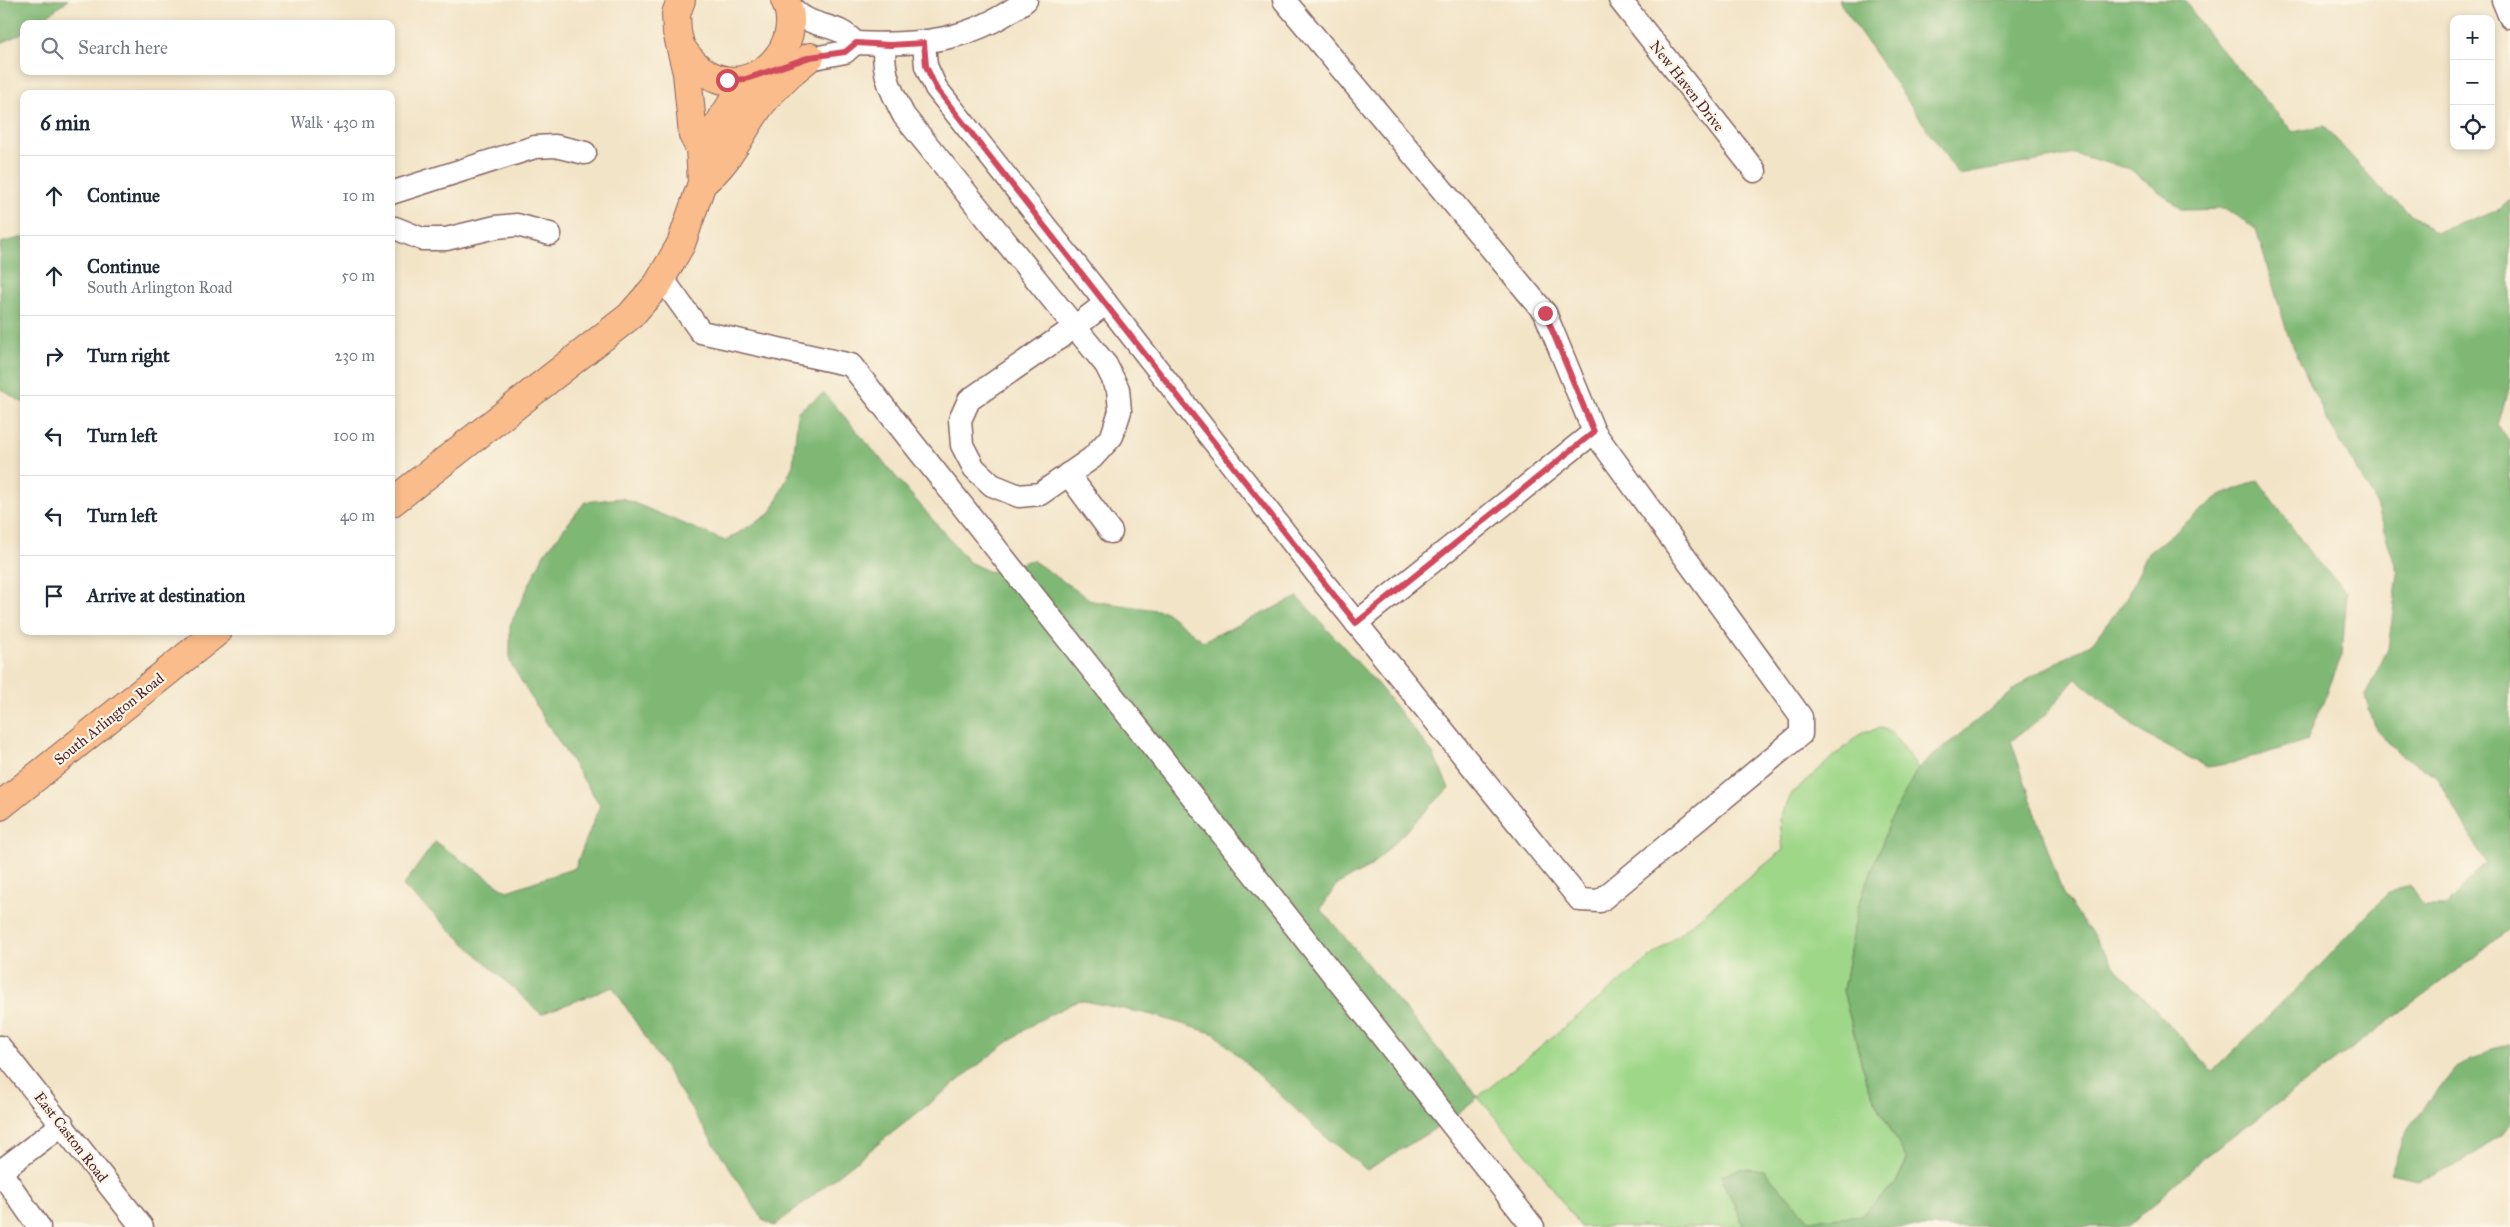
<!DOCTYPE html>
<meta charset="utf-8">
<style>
body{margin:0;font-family:"IM FELL Great Primer",serif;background:#f6f6f7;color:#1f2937}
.controls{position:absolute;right:15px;top:15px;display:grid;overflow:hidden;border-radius:10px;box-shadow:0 2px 8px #0003}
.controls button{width:45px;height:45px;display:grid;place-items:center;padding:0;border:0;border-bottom:1px solid #e0e1e3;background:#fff;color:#1f2937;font:25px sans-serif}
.stop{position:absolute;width:15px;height:15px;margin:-11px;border:4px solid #d1495b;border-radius:50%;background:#fff}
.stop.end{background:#d1495b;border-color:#fff;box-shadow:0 1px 5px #0008}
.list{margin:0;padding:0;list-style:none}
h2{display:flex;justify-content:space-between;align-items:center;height:65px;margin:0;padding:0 20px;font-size:21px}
h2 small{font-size:16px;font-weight:400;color:#747a83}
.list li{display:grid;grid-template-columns:32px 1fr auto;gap:15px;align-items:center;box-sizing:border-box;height:80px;padding:0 20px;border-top:1px solid #e0e1e3}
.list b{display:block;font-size:19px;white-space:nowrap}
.list p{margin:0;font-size:16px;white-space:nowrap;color:#747a83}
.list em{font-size:16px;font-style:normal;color:#747a83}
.icon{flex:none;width:28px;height:28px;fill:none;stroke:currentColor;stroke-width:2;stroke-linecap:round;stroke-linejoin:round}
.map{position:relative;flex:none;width:2510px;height:1227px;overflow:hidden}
.search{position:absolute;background:#fff;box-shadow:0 2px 8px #0003;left:20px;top:20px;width:375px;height:55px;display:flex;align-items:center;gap:12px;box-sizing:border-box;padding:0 18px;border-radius:10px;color:#747a83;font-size:19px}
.panel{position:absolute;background:#fff;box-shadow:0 2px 8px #0003;left:20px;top:90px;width:375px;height:545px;border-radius:10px}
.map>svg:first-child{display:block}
.green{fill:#9fd789;stroke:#747b5a}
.forest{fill:#7fb875;stroke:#646c50}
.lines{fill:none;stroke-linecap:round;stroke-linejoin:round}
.minor-casing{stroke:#856462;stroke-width:25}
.major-casing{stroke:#856462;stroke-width:30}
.minor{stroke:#fff;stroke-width:22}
.major{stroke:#f9bc8a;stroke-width:28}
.route{stroke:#d1495b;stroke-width:6}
.labels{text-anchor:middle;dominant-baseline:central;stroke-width:4.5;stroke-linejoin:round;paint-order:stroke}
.street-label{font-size:15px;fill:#4a1f2b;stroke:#fcf5e5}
</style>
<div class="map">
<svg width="2510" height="1227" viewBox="0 0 2510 1227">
<rect width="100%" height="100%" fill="#fcf5e5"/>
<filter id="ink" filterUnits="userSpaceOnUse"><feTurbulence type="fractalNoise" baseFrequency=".02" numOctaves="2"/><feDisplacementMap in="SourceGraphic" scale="10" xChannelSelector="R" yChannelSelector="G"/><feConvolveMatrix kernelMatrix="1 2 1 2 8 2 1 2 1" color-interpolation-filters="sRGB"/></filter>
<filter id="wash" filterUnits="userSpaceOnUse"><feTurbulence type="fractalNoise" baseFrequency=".0096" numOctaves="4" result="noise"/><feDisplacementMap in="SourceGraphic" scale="20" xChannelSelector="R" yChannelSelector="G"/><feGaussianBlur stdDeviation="1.12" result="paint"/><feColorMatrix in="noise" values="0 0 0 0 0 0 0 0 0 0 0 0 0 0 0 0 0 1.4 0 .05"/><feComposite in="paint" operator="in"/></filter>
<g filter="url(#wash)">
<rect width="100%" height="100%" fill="#f2e4c7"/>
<!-- green -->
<polygon class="green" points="1882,728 1891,732 1918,768 1891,820 1858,907 1843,990 1867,1085 1907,1159 1896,1183 1861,1216 1809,1220 1764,1170 1741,1169 1721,1175 1744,1227 1580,1227 1536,1165 1478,1097 1783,850 1780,819 1792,793 1862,732"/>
<!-- forest -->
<g class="forest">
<polygon points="0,0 68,0 36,24 24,24 24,32 0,44"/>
<polygon points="1838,0 2185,0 2207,33 2293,132 2324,126 2386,194 2435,233 2500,209 2510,200 2510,381 2498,426 2510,441 2510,928 2474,958 2205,1157 2128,1227 1744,1227 1721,1175 1741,1169 1764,1170 1809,1220 1861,1215 1896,1183 1907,1160 1867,1085 1843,990 1858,907 1891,819 1918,768 2032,676 2092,643 2127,598 2147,554 2218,497 2258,480 2313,557 2347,592 2342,655 2308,740 2238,762 2207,767 2143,733 2076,678 2045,715 2011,741 2063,894 2120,973 2213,1071 2314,972 2387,894 2410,884 2422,906 2446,906 2486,863 2436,776 2397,752 2376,729 2365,696 2388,649 2398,574 2374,499 2326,418 2288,335 2256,229 2227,209 2183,210 2130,169 2075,154 1959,175"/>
<polygon points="24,237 24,403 0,389 0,243"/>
<polygon points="824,393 969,562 990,572 1032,560 1092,601 1164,611 1203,641 1298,597 1379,686 1433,754 1449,788 1370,867 1336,885 1321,909 1478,1097 1448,1121 1367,1170 1322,1134 1215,1034 1153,1015 1079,1000 1036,1022 1001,1047 774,1226 763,1220 613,987 541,1014 403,886 435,842 507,891 575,868 600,805 546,722 510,662 510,625 544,554 585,502 622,498 725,541 771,513 793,465 798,411"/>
<polygon points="2510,1045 2510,1123 2501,1135 2461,1163 2418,1180 2390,1174 2408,1128 2455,1069 2492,1049"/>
</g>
</g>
<g filter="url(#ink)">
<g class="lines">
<defs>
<g id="minor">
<polyline points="1620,0 1755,171"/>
<polyline points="2503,0 2510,17"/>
<path d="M787,2C810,33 836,19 855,43"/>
<polyline points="924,43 926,66 936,88 1106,303 1324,583 1580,900 1600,901 1801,734 1801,717 1594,432 1545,313 1284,0"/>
<path d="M884,44C883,75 890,89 904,116L1075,327L1106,365L1118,389L1120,411L1112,436L1092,458L1040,494L1019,496L992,485L974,468L962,445L960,420L969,400L1075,327L1106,303"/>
<path d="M794,62L845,52L855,43C920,46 973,41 1026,0"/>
<polyline points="391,193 535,147 555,146 585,153"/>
<polyline points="391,229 395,228 422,239 446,239 496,227 517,225 550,234"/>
<polyline points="662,278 701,332 851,365 1533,1227"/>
<polyline points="1068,474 1111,532"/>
<polyline points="1356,623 1594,432"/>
<polyline points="0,1047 142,1227"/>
<polyline points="0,1171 39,1227"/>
<polyline points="1,1171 63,1124"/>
</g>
<g id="major">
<path d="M683,50C690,60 697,68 708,74C753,100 807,46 785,0"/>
<polyline points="700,148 708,141 741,89 756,75"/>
<path d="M702,183C732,160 740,132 762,103C776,86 792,71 810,57"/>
<polyline points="391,503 630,316 658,284 681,244 702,183 700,148 693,135 687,73 677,32 676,14 681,0"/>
<polyline points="0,806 218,631"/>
</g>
</defs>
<!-- minor casing -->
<use href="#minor" class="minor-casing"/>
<!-- major casing -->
<use href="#major" class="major-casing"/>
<!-- minor -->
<use href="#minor" class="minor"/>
<!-- major -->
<use href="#major" class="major"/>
</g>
</g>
<g class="lines" filter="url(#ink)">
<!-- route -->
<polyline class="route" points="727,80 746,79 810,57 845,52 856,43 890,45 924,43 926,66 936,88 1356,623 1594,432 1545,313"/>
</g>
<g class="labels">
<!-- street labels -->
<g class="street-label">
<text transform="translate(1687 86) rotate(52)">New Haven Drive</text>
<text transform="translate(109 719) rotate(-39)">South Arlington Road</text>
<text transform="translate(71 1137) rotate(52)">East Caston Road</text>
</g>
</g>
</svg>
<div class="controls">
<button>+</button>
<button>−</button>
<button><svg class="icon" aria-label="locate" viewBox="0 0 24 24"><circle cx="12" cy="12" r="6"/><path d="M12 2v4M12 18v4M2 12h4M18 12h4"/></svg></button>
</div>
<div class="stop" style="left:727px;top:80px"></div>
<div class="stop end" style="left:1545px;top:313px"></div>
<div class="search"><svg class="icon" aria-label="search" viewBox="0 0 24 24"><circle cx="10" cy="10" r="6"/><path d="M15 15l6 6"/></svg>Search here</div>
<section class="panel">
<h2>6 min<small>Walk · 430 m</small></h2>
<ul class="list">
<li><svg class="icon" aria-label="ahead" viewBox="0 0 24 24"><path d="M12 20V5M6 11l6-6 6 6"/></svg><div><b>Continue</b></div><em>10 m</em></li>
<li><svg class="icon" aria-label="ahead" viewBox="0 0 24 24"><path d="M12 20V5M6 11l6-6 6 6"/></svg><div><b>Continue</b><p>South Arlington Road</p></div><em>50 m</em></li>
<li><svg class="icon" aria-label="right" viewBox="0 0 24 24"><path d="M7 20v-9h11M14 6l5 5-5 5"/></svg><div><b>Turn right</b></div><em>230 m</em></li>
<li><svg class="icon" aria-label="left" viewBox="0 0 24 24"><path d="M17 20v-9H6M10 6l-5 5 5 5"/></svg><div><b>Turn left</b></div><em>100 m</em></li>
<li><svg class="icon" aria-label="left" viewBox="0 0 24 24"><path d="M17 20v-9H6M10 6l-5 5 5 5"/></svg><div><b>Turn left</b></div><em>40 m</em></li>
<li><svg class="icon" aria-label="arrive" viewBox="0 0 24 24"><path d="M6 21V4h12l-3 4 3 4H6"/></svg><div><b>Arrive at destination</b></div></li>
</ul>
</section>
</div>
